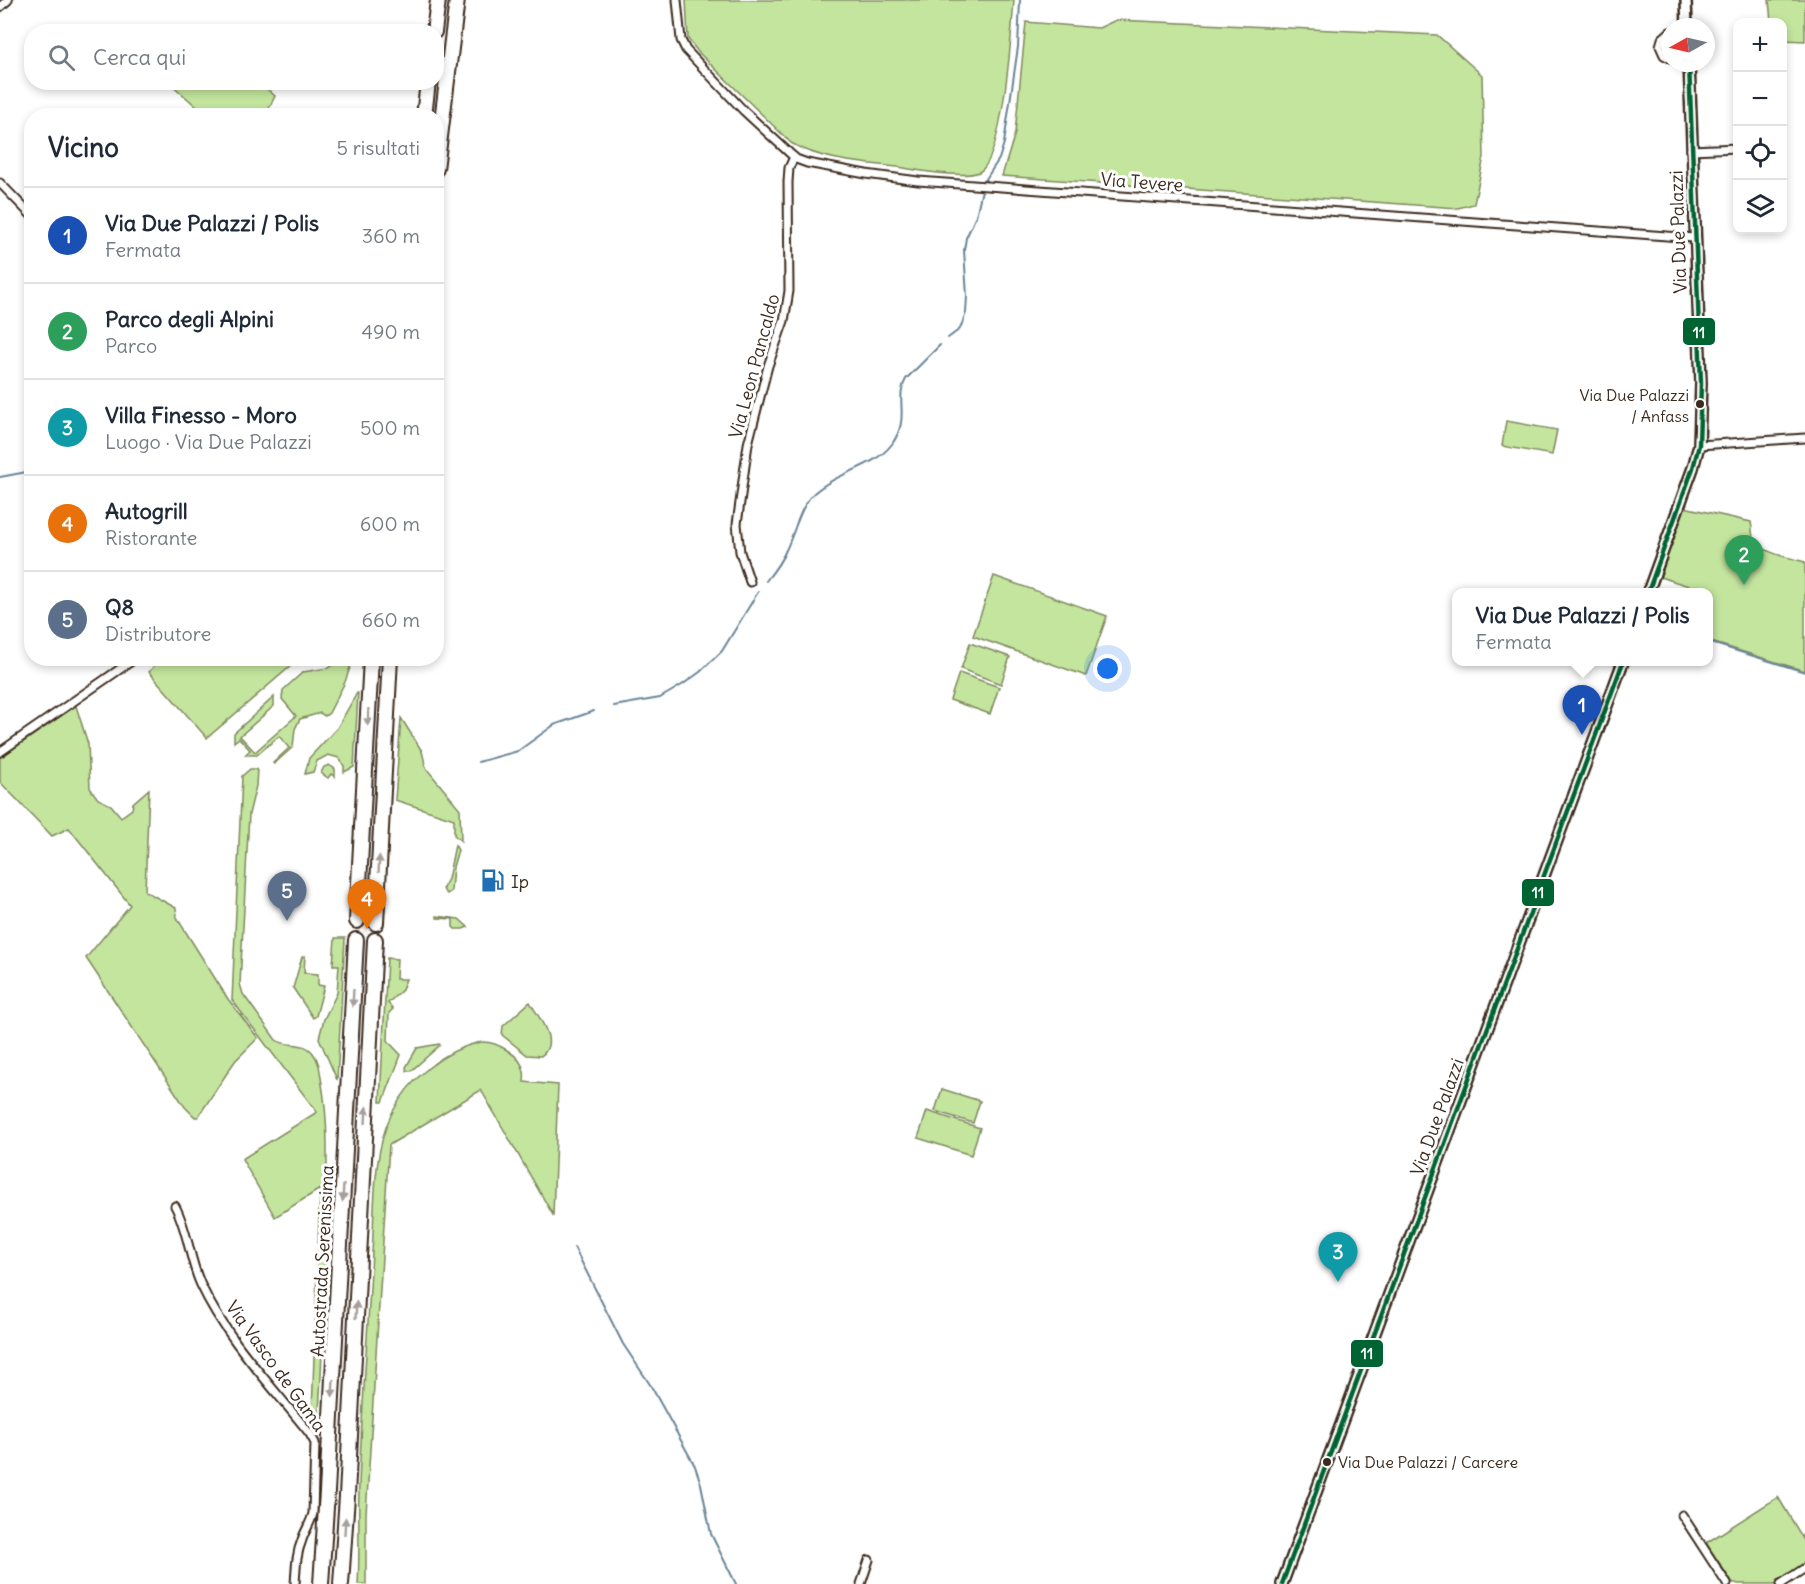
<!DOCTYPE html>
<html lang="it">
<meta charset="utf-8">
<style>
body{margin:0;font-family:Delius,sans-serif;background:#f6f6f7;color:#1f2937}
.controls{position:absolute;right:18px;top:18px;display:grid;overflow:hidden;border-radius:12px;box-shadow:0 3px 9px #0003}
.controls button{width:54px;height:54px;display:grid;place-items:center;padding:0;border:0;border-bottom:2px solid #e0e1e3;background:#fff;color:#1f2937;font:30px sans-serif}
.compass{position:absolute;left:1661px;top:18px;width:54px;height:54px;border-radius:50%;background:#fff;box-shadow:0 3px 9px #0003;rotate:262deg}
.you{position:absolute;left:1108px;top:669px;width:21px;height:21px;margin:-15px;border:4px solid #fff;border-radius:50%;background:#1a73e8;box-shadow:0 0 0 9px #1a73e833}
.badge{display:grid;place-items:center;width:39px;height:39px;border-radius:50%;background:#1f6fb2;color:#fff;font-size:20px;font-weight:700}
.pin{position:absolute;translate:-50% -50px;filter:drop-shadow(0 2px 3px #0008)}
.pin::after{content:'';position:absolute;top:32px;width:21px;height:18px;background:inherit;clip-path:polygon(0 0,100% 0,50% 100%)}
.popup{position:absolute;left:1452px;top:588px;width:261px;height:78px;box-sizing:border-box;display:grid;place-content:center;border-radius:12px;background:#fff;filter:drop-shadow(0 2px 4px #0005);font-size:20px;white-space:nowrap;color:#747a83}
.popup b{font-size:22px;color:#1f2937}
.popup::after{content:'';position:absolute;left:50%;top:100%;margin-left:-12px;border:12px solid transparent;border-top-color:#fff}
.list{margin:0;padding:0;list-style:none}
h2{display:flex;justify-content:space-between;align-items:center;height:78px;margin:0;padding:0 24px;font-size:26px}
h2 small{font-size:20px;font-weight:400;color:#747a83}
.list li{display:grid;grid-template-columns:39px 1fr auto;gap:18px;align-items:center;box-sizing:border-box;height:96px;padding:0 24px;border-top:2px solid #e0e1e3}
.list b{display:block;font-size:22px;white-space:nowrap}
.list p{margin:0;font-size:20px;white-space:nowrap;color:#747a83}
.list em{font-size:20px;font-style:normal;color:#747a83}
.icon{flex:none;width:33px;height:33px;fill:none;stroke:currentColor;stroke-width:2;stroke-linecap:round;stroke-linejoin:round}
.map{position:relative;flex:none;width:1805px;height:1584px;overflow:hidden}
.search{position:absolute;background:#fff;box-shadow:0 3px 9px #0003;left:24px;top:24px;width:420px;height:66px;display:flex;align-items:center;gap:15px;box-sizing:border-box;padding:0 21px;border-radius:24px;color:#747a83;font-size:22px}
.panel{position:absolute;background:#fff;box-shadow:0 3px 9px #0003;left:24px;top:108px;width:420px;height:558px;border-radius:24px}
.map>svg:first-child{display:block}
.green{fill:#c3e59e;stroke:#7f885e;stroke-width:1.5}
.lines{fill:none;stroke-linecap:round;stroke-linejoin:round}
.stream{stroke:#6b8598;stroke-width:2}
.minor-casing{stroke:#3b2a1e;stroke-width:11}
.tertiary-casing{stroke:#3b2a1e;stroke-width:14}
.motorway-casing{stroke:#3b2a1e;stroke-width:18}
.minor{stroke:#fff;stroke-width:7}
.tertiary{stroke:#fff;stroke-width:9}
.motorway{stroke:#fff;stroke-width:14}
.bus-1-casing{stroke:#fff;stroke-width:9}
.bus-1{stroke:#006332;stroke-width:4.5}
.oneway{fill:#a79f9a}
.bus-dot{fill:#3b2a1e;stroke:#fff;stroke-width:2}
.labels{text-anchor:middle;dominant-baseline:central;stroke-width:6;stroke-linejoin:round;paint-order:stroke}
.bus-label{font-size:16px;fill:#3b2a1e;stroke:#fff;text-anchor:end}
.street-label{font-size:18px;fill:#3b2a1e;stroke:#fff}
.poi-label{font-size:18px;fill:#3b2a1e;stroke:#fff;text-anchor:start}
.line-badge{stroke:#fff;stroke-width:2}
.badge-label{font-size:16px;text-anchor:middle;font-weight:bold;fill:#fff}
</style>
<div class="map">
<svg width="1805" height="1584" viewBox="0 0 1805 1584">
<rect width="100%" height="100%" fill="#fff"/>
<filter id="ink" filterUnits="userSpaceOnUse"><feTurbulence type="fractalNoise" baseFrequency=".0167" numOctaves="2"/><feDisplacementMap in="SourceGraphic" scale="12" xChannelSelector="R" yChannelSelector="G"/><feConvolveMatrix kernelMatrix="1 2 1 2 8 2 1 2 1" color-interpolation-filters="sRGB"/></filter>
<g filter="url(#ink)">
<!-- green -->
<g class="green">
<path d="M686,0H1014C1012,28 1003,161 979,172C964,179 915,170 898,167C863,163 822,161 791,143L698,52L688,39Z"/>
<polygon points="1769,0 1805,0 1805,41 1783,40 1782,22 1771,22"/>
<polygon points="1116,20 1437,35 1482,75 1484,157 1474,204 1458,208 1002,176 1015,133 1026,22 1099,28"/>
<polygon points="170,83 260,83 275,96 266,115 206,115"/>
<polygon points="1506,421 1557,430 1552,455 1502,446"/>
<path d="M1684,507L1751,522C1752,526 1752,533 1753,537C1761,554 1789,557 1805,562V671L1708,641V592L1660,577Z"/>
<polygon points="994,576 1107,616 1086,676 973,636"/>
<polygon points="970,643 1010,657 1001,684 961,669"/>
<polygon points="149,659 299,659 207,738 149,672 154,666"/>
<polygon points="340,659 353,659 345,682 329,713 325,716 320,713 300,719 295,729 293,747 274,764 273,763 289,748 279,736 257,755 245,755 250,750 239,738 234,742 234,733 274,697 274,706 240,736 255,752 296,716 282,699 283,690 303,672 328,668"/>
<polygon points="959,673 999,687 990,714 950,700"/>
<polygon points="357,693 358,693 354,767 344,772 344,766 339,758 328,755 317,761 313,772 305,774 309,758 337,728"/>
<polygon points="76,706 88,744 90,788 98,799 111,805 121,817 132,809 133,803 149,789 145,891 176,908 177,918 228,999 258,1038 235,1061 198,1117 195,1117 185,1107 86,958 130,905 69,828 52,836 0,782 0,758"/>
<polygon points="401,718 422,751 426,768 460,809 461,841 454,835 454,819 395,800"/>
<polygon points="329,765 335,769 335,777 331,774 328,778 321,773 324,767"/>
<path d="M250,769H257L256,786L249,814L240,984L243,994L276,1040C288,1048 303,1040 313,1053C320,1062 320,1073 322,1084C329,1125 327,1165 326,1207C325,1276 323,1344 319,1413H312L320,1189L275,1217L242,1159L317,1112L232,1000L242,776Z"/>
<polygon points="455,845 458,850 453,867 451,891 447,894 444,891 443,888 448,879"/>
<polygon points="437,916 459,919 468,927 463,929 455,929 453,927 453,919 437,918"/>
<polygon points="335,938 345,938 337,1080 319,1038 324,1019 337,993 339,965 333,965"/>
<polygon points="305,956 304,973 318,974 318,985 324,986 316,1016 313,1018 293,988 302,957"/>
<polygon points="387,958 397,959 396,979 406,979 402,990 388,1003 393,1009 389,1013 388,1041 401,1055 383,1102 380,1102"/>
<path d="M530,1002C538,1017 560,1042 541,1056L527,1055L502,1035L503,1026Z"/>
<path d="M481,1042C496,1041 522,1055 524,1072C525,1075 524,1079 524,1082L558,1085L553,1215L481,1090L389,1145L366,1514V1584H358C360,1551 358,1517 359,1484C362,1407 368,1330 372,1252C375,1210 372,1152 392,1113C409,1079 443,1050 481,1042Z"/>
<polygon points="439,1044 440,1045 411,1071 407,1071 406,1067 417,1048"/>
<polygon points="942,1089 980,1101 973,1123 935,1111"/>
<polygon points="927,1111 980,1128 971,1155 918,1138"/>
<polygon points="1778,1497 1805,1542 1805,1565 1775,1584 1733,1584 1706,1543"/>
</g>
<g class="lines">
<!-- stream -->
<g class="stream">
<polyline points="984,182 999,159 1004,143 1018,47 1020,0"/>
<polyline points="948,338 960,329 966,313 967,296 964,250 966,238 976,216 982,190"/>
<polyline points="0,477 32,471"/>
<path d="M766,581C774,571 781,562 786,550C794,534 801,504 814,493C837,472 874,468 892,444C911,417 894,400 906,379L940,345"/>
<polyline points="1708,642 1805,672"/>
<polyline points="614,706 660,698 682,685 700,672 722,651 758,592"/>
<polyline points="478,762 518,751 554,725 594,711"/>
<polyline points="574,1247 623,1344 651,1386 695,1466 701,1484 711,1534 736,1584"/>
</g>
<defs>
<g id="minor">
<polyline points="677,0 681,40 686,50 744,111 796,159 807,163 866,174 918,181 1694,238"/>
<polyline points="0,7 8,0"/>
<polyline points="1670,32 1662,39 1660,46 1664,55 1670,58"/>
<polyline points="1691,150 1738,148"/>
<polyline points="0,183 32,216"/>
<polyline points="1699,445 1805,438"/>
<polyline points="750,582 740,552 737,524 748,444 768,366 784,321 789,291 788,182 789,168 794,157"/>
<polyline points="0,752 136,658"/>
<path d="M175,1206C188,1230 189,1259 201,1285C226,1339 273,1387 310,1434L315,1443L313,1513C311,1523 305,1530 302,1540C296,1554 296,1569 295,1584"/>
<polyline points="1682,1515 1727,1584"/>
<polyline points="861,1584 869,1560"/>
<polyline points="1781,1584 1805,1568"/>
</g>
<g id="tertiary">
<polyline points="1686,0 1687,27"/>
<polyline points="1648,592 1693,468 1699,445 1701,383 1689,63"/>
<polyline points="1282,1584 1623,662"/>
</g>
<g id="motorway">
<polyline points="434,32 438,0"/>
<polyline points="424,116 428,82"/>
<polyline points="436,169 457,0"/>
<polyline points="357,921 371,658"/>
<polyline points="376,923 390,658"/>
<polyline points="321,1584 327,1492 356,940"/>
<polyline points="341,1584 347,1496 375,940"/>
</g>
</defs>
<!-- minor casing -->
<use href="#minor" class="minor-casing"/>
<!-- tertiary casing -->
<use href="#tertiary" class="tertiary-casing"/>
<!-- motorway casing -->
<use href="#motorway" class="motorway-casing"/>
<!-- minor -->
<use href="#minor" class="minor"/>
<!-- tertiary -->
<use href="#tertiary" class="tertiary"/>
<!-- motorway -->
<use href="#motorway" class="motorway"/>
<defs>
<g id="bus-1">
<polyline points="1648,592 1693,468 1699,445 1701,383 1689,63"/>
<polyline points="1282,1584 1623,662"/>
</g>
</defs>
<!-- bus-1 casing -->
<use href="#bus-1" class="bus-1-casing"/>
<!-- bus-1 -->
<use href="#bus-1" class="bus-1"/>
</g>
<!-- one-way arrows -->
<defs><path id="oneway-solid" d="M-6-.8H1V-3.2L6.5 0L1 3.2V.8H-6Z" transform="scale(1.5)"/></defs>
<g class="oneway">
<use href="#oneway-solid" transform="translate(368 717) rotate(93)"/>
<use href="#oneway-solid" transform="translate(379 864) rotate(-87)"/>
<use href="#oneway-solid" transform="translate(353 998) rotate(93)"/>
<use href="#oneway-solid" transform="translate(366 1115) rotate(-87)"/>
<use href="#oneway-solid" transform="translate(343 1193) rotate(93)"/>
<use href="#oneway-solid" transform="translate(356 1310) rotate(-87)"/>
<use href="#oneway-solid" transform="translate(333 1388) rotate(93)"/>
<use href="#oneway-solid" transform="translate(345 1526) rotate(-86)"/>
</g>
</g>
<!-- icons -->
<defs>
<symbol id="fuel-bare" viewBox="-9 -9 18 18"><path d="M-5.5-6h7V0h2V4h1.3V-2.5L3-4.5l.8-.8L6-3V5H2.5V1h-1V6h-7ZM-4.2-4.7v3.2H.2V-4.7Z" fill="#1f6fb2" stroke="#fff" stroke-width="2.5" paint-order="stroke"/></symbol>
</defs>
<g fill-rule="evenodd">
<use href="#fuel-bare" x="476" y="864" width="33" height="33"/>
</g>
<!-- markers -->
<g class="bus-dot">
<circle cx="1700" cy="404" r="5"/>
<circle cx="1327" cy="1462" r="5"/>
</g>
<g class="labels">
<!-- bus labels -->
<g class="bus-label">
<text x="1689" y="395">Via Due Palazzi<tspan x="1689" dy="21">/ Anfass</tspan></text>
<text x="1338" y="1462" text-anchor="start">Via Due Palazzi / Carcere</text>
</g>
<!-- street labels -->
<g class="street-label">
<text transform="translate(1142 182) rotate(4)">Via Tevere</text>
<text transform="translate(1678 232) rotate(-92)">Via Due Palazzi</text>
<text transform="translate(754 366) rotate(-75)">Via Leon Pancaldo</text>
<text transform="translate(1437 1117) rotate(-70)">Via Due Palazzi</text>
<text transform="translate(322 1261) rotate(-87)">Autostrada Serenissima</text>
<text transform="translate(276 1366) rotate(54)">Via Vasco de Gama</text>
</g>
<!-- poi labels -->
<g class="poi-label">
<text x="511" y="881">Ip</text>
</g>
</g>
<g class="line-badge">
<rect x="1682" y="317" width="34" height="29" rx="6" fill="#006332"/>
<rect x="1521" y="878" width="34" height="29" rx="6" fill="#006332"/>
<rect x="1350" y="1339" width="34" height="29" rx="6" fill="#006332"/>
</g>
<g class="badge-label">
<text x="1699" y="338">11</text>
<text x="1538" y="898">11</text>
<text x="1367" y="1359">11</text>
</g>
</svg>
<div class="controls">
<button>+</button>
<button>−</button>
<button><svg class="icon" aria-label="locate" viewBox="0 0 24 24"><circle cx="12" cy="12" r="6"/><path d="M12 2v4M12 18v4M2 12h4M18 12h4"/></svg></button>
<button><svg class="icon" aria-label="layers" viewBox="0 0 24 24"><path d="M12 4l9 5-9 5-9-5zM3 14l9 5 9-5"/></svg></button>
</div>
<svg class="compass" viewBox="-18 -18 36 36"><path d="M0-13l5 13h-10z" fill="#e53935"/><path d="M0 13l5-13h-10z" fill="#747a83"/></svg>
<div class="you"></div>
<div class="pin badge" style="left:1582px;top:735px;background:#1a4fb4">1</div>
<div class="popup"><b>Via Due Palazzi / Polis</b>Fermata</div>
<div class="pin badge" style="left:1744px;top:585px;background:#2e9e5b">2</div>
<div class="pin badge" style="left:1338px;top:1282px;background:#0f9aa8">3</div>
<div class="pin badge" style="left:367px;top:929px;background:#e8710a">4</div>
<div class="pin badge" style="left:287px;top:921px;background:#5c6f8a">5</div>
<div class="search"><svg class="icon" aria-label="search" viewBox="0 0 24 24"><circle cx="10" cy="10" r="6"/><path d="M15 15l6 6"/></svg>Cerca qui</div>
<section class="panel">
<h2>Vicino<small>5 risultati</small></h2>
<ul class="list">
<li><span class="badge" style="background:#1a4fb4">1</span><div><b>Via Due Palazzi / Polis</b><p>Fermata</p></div><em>360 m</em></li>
<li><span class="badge" style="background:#2e9e5b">2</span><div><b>Parco degli Alpini</b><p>Parco</p></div><em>490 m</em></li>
<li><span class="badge" style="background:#0f9aa8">3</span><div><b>Villa Finesso - Moro</b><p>Luogo · Via Due Palazzi</p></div><em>500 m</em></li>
<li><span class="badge" style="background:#e8710a">4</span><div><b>Autogrill</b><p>Ristorante</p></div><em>600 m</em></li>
<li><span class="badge" style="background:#5c6f8a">5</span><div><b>Q8</b><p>Distributore</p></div><em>660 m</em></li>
</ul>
</section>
</div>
